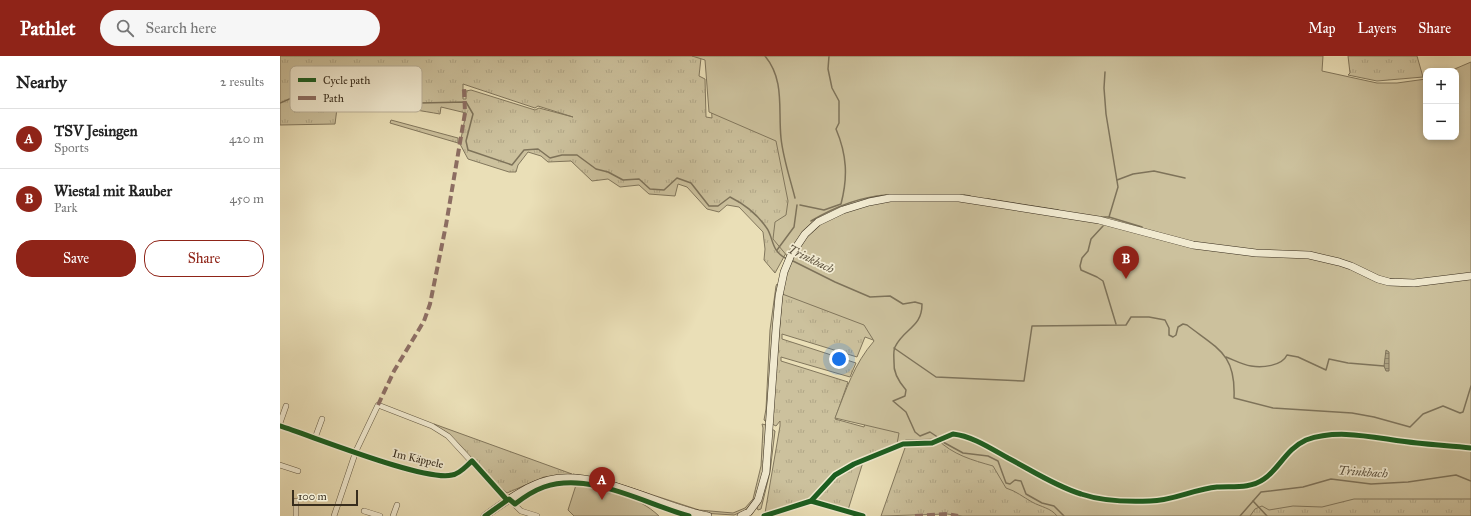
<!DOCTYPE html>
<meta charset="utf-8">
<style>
body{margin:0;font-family:"IM FELL Great Primer",serif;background:#f6f6f6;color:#222}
.controls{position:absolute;right:12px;top:12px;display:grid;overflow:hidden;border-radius:8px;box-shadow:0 2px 6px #0003}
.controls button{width:36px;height:36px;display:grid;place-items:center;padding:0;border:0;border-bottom:1px solid #e0e0e0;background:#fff;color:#222;font:20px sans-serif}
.scale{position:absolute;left:12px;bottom:10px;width:66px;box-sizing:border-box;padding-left:4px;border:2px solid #382d1d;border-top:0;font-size:11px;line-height:14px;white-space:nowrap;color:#382d1d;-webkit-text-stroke:3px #f1ead0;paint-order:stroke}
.you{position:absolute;left:559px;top:303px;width:14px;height:14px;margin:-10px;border:3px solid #fff;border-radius:50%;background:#1a73e8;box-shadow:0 0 0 6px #1a73e833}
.badge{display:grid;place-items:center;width:26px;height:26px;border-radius:50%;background:#8f2418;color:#fff;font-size:13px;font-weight:700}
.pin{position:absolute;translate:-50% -33px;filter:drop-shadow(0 1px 2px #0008)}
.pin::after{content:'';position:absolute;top:21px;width:14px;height:12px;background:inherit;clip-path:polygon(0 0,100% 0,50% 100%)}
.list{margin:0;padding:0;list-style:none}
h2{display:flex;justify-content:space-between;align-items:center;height:52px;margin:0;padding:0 16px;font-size:17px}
h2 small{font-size:13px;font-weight:400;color:#767676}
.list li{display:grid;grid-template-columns:26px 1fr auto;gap:12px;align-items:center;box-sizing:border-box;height:60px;padding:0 16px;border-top:1px solid #e0e0e0}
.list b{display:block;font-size:15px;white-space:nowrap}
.list p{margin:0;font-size:13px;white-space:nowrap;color:#767676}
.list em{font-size:13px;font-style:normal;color:#767676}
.actions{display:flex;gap:8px;padding:12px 16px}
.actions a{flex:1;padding:9px 0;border:1px solid #8f2418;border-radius:16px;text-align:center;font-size:14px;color:#8f2418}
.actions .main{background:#8f2418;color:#fff}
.icon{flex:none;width:22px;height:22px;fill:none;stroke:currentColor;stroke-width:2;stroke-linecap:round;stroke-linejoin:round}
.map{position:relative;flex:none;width:1191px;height:460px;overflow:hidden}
header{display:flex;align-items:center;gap:24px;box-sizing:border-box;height:56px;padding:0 20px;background:#8f2418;color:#fff}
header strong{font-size:19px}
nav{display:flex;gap:22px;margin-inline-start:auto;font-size:14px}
.search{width:280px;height:36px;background:#f6f6f6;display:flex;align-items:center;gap:10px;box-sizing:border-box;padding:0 14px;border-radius:22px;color:#767676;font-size:15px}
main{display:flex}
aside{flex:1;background:#fff}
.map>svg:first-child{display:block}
.grass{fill:url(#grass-tufts);stroke:#82775d;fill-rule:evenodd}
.park{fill:#ccc19d;stroke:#82775d}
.water{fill:url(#water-rules);stroke:#7e735a}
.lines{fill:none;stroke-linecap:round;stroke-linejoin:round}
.stream{stroke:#7e735a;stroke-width:1.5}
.street-casing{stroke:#645a44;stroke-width:6}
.secondary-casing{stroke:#382d1d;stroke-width:8}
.street{stroke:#f1ead0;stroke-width:5}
.secondary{stroke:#f1ead0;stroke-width:7}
.quiet{stroke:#8d6e63;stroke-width:4;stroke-dasharray:8 4;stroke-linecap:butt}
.cycleway-casing{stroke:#f1ead0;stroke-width:8}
.cycleway{stroke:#1b5e20;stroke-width:5}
.labels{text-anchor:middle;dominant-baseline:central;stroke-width:3.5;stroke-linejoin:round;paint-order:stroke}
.street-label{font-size:11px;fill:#382d1d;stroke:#f1ead0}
.water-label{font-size:12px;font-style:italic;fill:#5b503c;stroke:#f1ead0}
.key{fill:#f1ead0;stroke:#bab19a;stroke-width:1}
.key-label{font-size:11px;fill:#382d1d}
</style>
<header>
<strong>Pathlet</strong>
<div class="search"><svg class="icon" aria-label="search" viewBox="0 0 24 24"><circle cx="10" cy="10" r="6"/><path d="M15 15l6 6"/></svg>Search here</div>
<nav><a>Map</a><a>Layers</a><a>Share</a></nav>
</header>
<main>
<aside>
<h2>Nearby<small>2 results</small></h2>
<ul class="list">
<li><span class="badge">A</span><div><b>TSV Jesingen</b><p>Sports</p></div><em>420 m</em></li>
<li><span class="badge">B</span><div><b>Wiestal mit Rauber</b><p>Park</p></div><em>450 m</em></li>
</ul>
<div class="actions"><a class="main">Save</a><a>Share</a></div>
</aside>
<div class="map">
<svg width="1191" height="460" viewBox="0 0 1191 460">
<defs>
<pattern id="grass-tufts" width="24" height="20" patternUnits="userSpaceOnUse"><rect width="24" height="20" fill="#ccc19d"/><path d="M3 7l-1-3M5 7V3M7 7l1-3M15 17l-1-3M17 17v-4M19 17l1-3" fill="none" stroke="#b0a687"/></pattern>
<pattern id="water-rules" width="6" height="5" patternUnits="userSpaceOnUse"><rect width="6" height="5" fill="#ada283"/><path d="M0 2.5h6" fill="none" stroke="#8e846b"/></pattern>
</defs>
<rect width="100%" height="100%" fill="#eadfb7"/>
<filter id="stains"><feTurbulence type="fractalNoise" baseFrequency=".005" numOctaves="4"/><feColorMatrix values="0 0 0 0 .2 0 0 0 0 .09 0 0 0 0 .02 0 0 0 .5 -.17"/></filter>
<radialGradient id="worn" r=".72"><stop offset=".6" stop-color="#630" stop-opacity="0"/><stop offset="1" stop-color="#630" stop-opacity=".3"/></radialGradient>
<!-- grass -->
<g class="grass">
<path d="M0,0H484L516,179L495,217L484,204L485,193L483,176L459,151L447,149L439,156L427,153L407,131L398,128L395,140L369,138L359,129L340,131L328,123L312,125L291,105L268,106L261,100L248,96L238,109L236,116H229L188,103L180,88L186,57L161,51L160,58C125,52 90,48 60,29L55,68L0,69ZM421,2L447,6L431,46L432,62L426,61L425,23L419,20ZM183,28L255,52L258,50L293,61L259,52L255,54L191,34L186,35V43H183Z"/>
<polygon points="1068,0 1137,0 1143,21 1097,25 1068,19 1070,17"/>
<polygon points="111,64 178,82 178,87 110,67"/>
<polygon points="497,228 498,229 488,367 484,364 486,353 490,274 496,230"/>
<path d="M503,230L1191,313V460H683L667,458L601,460L626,389L658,388L661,386L655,382H636L567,409L556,417L531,443L485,457L500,370V365L496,370L492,368V366ZM502,278L577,301L585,281L607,289L584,371L555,363L568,326L501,305V301L570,321L576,307L502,283Z"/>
<polygon points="154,368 292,418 290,420 264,421 227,437 214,427 177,386"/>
<polygon points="482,368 486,369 484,415 475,444 466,454 454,459 422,457 292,421 293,418 330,425 419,454 453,457 465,452 473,443 481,410 483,372"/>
<polygon points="492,373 495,375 490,416 481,453 478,454 477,452"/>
<polygon points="583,406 568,454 536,444 559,419"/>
<path d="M283,424C315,427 340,434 370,445C336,434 296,418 260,431C252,434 247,440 239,444C243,431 272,427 283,424Z"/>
</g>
<!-- park -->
<g class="park">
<path d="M412,0H1043L1042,15L1097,27H1117L1146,23V81H1176V15H1170L1191,6V443H1074L1042,451L1013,450L989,454L982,450L975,453L970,460H777C771,452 761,451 752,446C743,441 736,435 726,432L713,410C692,404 673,399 657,383L626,384L617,388L619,377L555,362C566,334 574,308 594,285L584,269L497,236L508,201L493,183L495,166L506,159L508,145L496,85L429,56L425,4Z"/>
<path d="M296,429C324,431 358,440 379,460H294L288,454Z"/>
</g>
<!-- water -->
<polygon class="water" points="1106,294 1109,296 1109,315 1106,315 1104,310"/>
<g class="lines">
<!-- stream -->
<g class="stream">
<path d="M485,0C505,24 498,53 501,82C503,102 510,122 515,142"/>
<polyline points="825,16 824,32 826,58 838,131 829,161"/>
<path d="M0,47L37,31L53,17L72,19L87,31L112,44L139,47L186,46L193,58L186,85L188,94L232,109L244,94L258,93L270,102L282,99H297L316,113L328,116L343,124L359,123L370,133L384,134L397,122L411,127L429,150H438L450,141C464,148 477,158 486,171C494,181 490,195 507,203"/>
<polyline points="837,124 853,118 874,115 905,122"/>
<polyline points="618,139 678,139"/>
<polyline points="684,139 690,140"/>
<polyline points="708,143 778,154"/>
<path d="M520,149L544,154L561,148C568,121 567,99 556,73L559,67V45L552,32L548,13L549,0"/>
<polyline points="819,161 829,161 862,171"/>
<path d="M531,165C553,152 580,141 606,139"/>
<polyline points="823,170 811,183 808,195 802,202 800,210 801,214 817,221 823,225 836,268"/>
<polyline points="497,194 514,171 517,149"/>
<path d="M511,204L555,226L590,241L610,240L623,248L635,246L642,248C642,272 624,272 615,291C613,295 614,302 614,306C613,317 619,326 626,334L625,340L613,345L626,356L635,376L640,380L650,376L659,382"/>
<path d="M614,292L656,321L744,325L752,270L846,269L851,261H869L885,264L889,272V279L893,281L896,279L898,271L903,268L907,269C938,293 956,298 954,342L993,352L1072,357L1094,361L1130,371L1143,358L1163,350L1180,357L1183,356L1191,330"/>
<path d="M946,301C954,304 963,309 971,310C982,312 1002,310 1007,299L1018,301L1046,314L1049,303L1068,307L1104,310"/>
<polyline points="663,386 683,397 708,400 718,405 726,427 730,428 735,424 741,425 746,438 762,447 774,450 784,460"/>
<polyline points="973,445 987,460"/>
<polyline points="960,460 981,436 1023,431 1051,423 1091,428 1128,426 1176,419 1191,425"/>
</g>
<defs>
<g id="street">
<polyline points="0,367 6,350"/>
<path d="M0,370C32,380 145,426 172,419C180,418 186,410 192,405"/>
<polyline points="35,382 42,363"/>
<polyline points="0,409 18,415"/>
<polyline points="229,443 241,455 257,460"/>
<polyline points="84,455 100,460"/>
<polyline points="16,460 16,445"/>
<polyline points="54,460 76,395 98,349 152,370 168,380 227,444"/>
<polyline points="113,460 117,449"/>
</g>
<g id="secondary">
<path d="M205,460C225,446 245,430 269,424C316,412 381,452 428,460"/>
<polyline points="461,460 469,456 478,444 486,416 496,273 499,240 504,216 511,199 525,178 538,166 563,154 589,146 610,142 679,142 819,164 913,189 976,197 1029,199 1059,206 1071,210 1098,223 1109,226 1134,227 1191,220"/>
</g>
</defs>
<!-- street casing -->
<use href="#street" class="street-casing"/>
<!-- secondary casing -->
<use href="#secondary" class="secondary-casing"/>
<!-- street -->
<use href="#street" class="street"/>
<!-- secondary -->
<use href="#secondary" class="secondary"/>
<!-- quiet -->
<g class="quiet">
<polyline points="98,349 114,315 144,265 150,248 166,169 185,57 184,30"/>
<polyline points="635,460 667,458 678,460"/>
</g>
<defs>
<g id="cycleway">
<path d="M0,370C32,380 145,426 172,419C180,418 186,410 192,405L227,444"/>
<polyline points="531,445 583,460"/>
<path d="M205,460L229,443L235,448C244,441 253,435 264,431C310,415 365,448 409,460"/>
<path d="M484,460L531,445L555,419L574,408L623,388L652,387L673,378C692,380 710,392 728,402C751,414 775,430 801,438C822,445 848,446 870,445C893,445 914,433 937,431C953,430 970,433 984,423C1000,412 1006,393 1026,384C1062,371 1101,384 1137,387C1155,389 1173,390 1191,392"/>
</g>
</defs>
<!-- cycleway casing -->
<use href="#cycleway" class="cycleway-casing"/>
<!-- cycleway -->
<use href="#cycleway" class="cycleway"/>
</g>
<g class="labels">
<!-- street labels -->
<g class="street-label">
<text transform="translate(138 403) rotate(13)">Im Käppele</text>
</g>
<!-- water labels -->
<g class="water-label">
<text transform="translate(531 203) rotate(26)">Trinkbach</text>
<text transform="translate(1083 416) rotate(4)">Trinkbach</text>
</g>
</g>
<!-- legend -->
<rect x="10" y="10" width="132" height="46" rx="6" class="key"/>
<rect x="18" y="22" width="18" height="4" fill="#1b5e20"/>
<rect x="18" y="40" width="18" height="4" fill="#8d6e63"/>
<g class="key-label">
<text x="43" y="28">Cycle path</text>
<text x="43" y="46">Path</text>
</g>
<rect width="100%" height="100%" filter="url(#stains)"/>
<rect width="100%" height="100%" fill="url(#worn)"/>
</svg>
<div class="controls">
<button>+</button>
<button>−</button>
</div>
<div class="scale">100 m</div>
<div class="you"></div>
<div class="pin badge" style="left:322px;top:444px">A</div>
<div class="pin badge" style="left:846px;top:223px">B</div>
</div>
</main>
